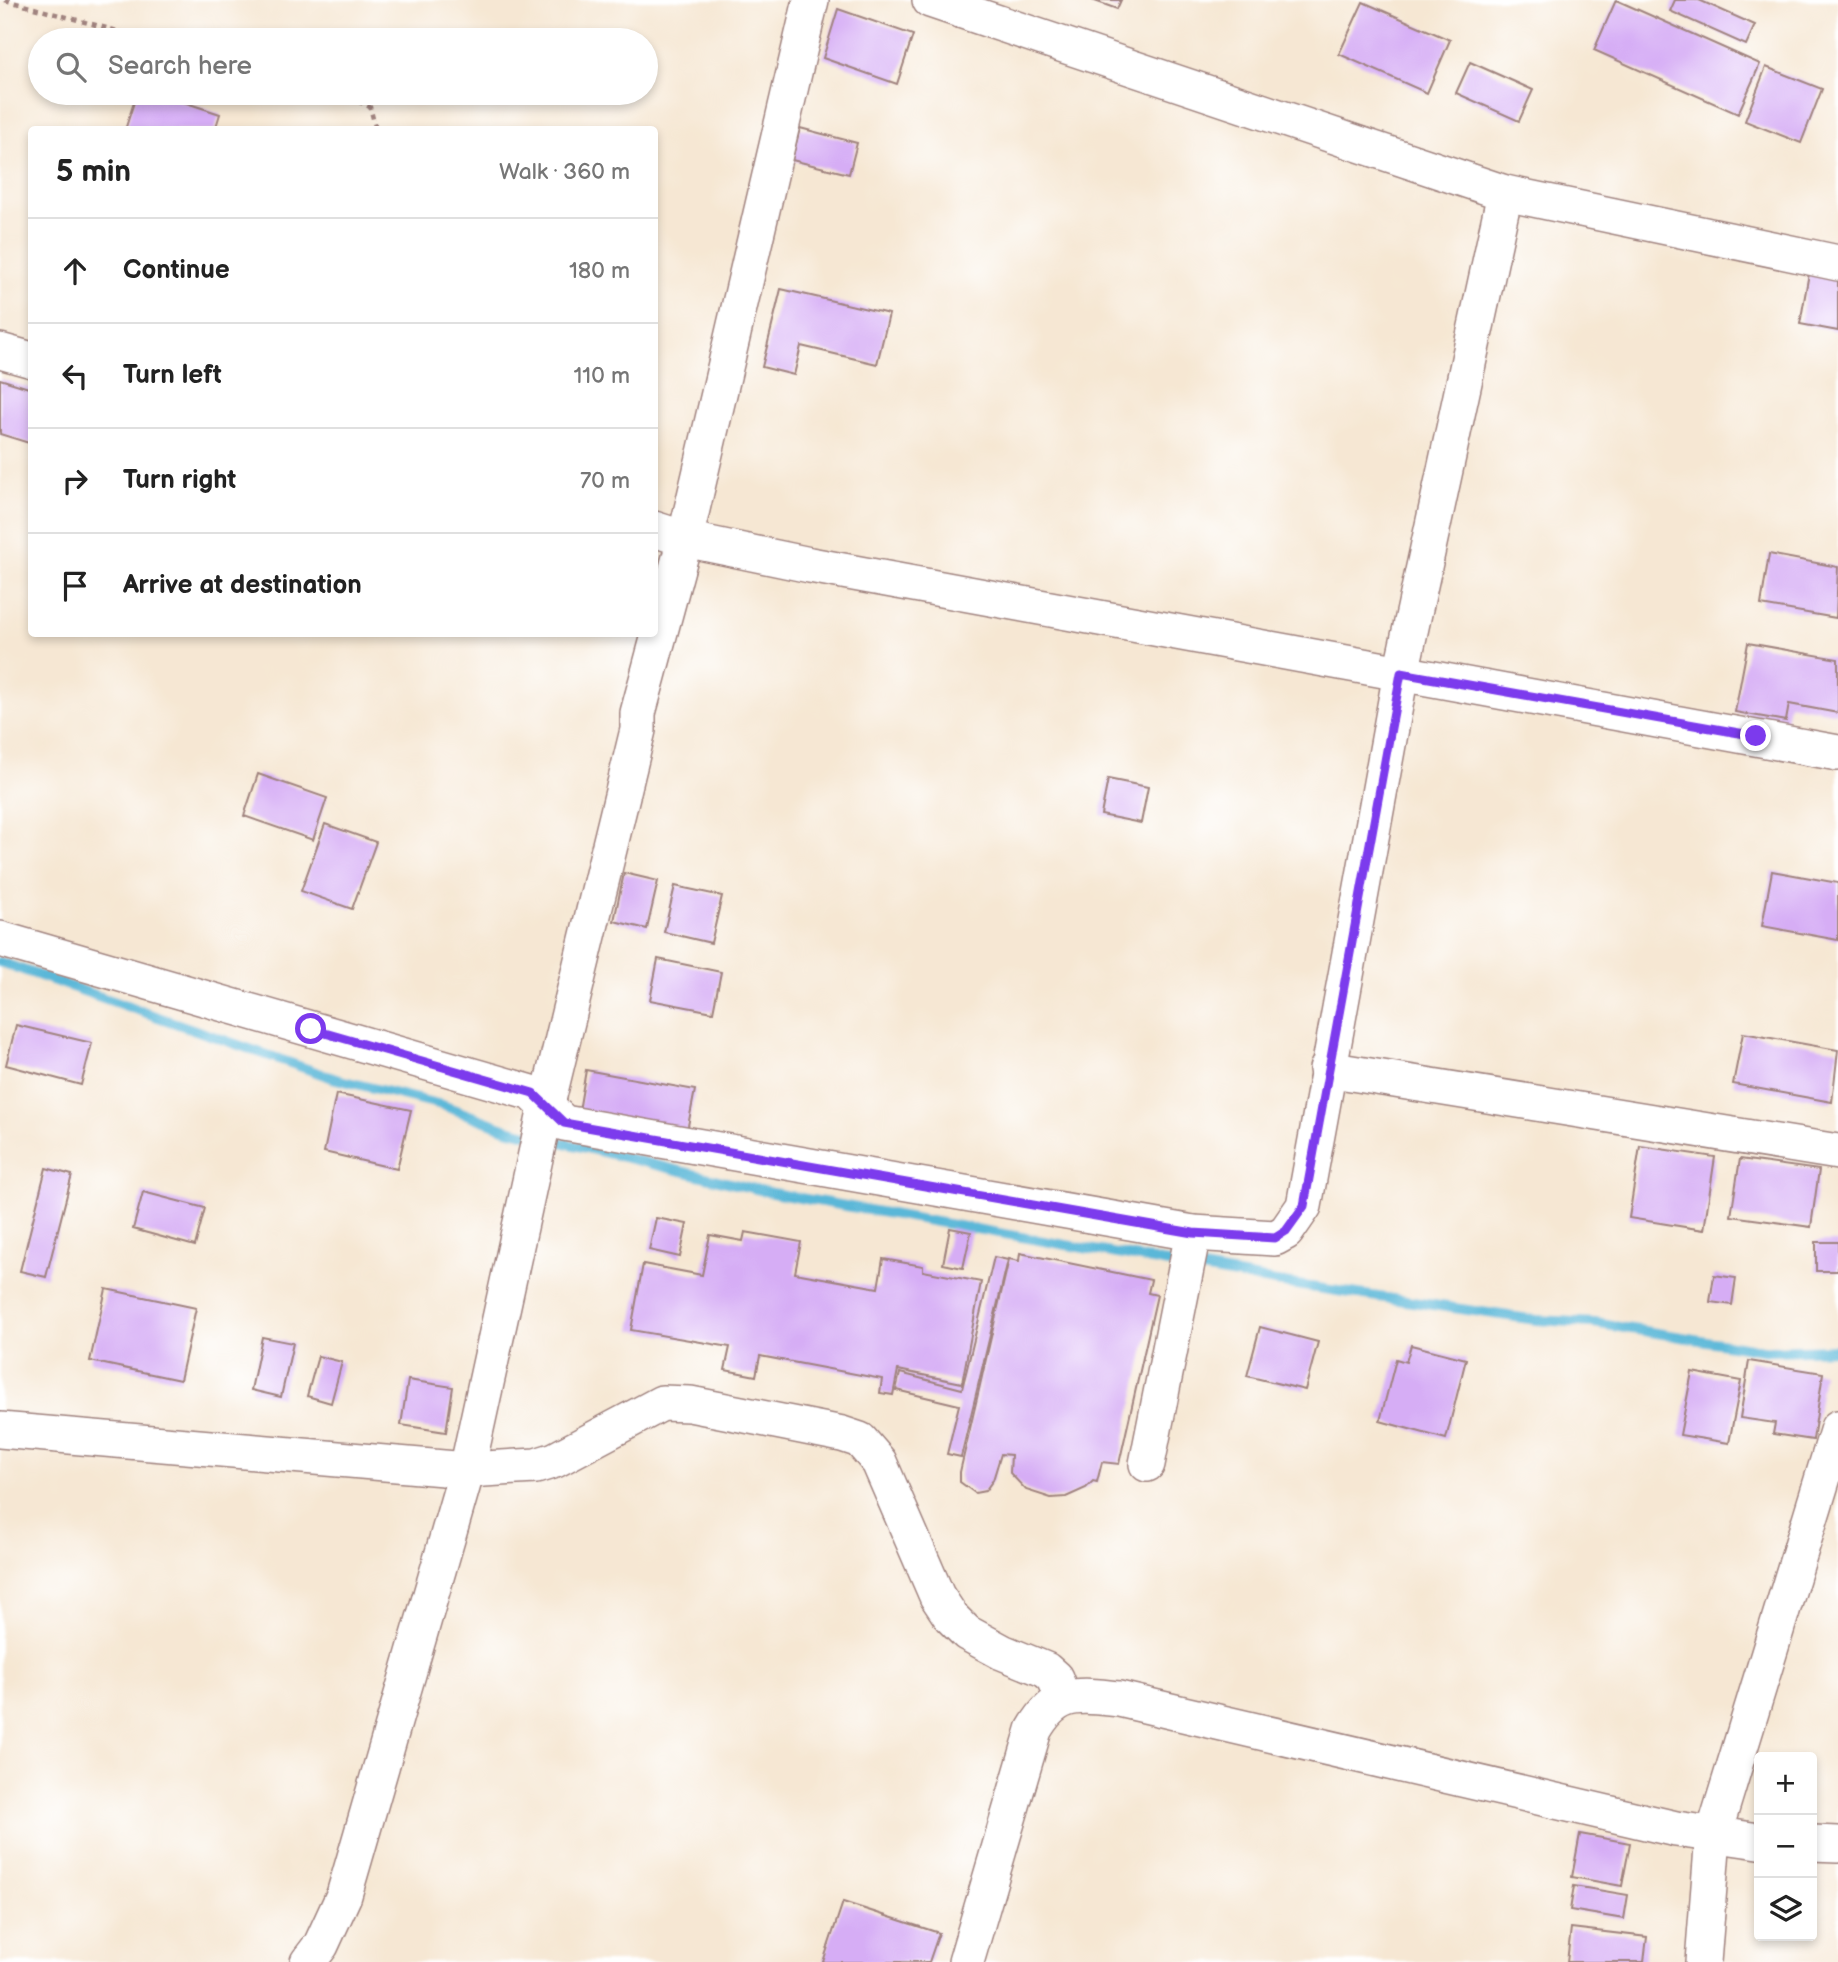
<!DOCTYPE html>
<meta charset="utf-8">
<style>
body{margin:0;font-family:"Balsamiq Sans",sans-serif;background:#f6f6f6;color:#222}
.controls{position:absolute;right:21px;bottom:21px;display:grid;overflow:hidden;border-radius:7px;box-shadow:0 4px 10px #0003}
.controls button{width:63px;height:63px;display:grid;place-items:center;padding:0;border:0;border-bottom:2px solid #e0e0e0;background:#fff;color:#222;font:35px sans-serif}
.stop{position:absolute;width:21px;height:21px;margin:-16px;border:5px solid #7c3aed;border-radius:50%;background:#fff}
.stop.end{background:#7c3aed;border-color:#fff;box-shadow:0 2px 7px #0008}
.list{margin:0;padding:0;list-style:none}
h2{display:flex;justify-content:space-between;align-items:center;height:91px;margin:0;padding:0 28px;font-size:30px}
h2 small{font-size:23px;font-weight:400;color:#767676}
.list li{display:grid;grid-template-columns:46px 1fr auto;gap:21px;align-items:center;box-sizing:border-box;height:105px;padding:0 28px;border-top:2px solid #e0e0e0}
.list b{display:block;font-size:26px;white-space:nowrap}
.list em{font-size:23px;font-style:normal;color:#767676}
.icon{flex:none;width:38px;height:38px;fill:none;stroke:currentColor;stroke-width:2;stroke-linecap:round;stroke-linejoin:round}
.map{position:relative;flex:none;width:1838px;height:1962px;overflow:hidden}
.search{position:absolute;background:#fff;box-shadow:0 4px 10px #0003;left:28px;top:28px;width:630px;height:77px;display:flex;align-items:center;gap:18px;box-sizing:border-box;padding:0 24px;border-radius:38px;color:#767676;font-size:26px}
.panel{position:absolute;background:#fff;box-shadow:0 4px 10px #0003;left:28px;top:126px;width:630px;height:511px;border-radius:7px}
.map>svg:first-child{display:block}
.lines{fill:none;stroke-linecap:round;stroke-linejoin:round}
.stream{stroke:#5ab7d8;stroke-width:10}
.building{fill:#d6adf5}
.minor-casing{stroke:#a0837f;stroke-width:38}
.path{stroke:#a0837f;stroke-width:4.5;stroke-dasharray:5 5;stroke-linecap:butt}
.minor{stroke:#fff;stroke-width:35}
.route{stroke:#7c3aed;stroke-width:9}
</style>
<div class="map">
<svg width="1838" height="1962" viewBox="0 0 1838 1962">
<rect width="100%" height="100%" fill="#fff"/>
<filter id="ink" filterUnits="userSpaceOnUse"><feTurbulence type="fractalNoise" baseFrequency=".0143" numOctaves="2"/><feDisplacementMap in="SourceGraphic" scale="14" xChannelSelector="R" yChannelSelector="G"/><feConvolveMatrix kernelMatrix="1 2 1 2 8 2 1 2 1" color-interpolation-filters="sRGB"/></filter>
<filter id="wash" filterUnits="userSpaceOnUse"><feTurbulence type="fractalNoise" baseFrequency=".00686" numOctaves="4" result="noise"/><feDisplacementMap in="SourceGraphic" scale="28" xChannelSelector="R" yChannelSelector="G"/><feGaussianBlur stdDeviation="1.57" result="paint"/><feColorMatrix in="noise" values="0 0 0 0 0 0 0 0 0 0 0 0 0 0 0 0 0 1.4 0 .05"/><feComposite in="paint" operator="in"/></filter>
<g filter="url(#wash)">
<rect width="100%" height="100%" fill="#f6e7d3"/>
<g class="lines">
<!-- stream -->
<polyline class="stream" points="0,962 336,1079 442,1105 507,1129 772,1193 1276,1282 1536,1320 1594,1323 1769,1351 1838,1349"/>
</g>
<g id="blocks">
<!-- building -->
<g class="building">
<polygon points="1092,0 1121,0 1117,9"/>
<polygon points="1616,0 1760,64 1738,114 1594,50"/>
<polygon points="1675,0 1699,0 1755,25 1746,45 1670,11"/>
<polygon points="1363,2 1450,40 1427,93 1339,54"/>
<polygon points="838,9 913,35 897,84 823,58"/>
<polygon points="1470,62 1533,90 1519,121 1456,93"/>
<polygon points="1766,67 1822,89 1801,143 1745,121"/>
<polygon points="137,93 156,93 220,114 215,130 125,130"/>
<polygon points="800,128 857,143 849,174 792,160"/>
<polygon points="1809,273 1838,278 1838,331 1800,324"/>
<polygon points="781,289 889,314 877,364 801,346 794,375 762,367"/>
<polygon points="0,379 32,389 32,444 0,434"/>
<polygon points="1769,554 1838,567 1836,618 1761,605"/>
<polygon points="1748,643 1838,659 1838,713 1789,704 1786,721 1735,712"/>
<polygon points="258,774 327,798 313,840 244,816"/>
<polygon points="1108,779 1148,787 1141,823 1101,815"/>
<polygon points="325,824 376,842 352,909 301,891"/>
<polygon points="1772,871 1838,883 1838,940 1762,926"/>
<polygon points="624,873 658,881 647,929 614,921"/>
<polygon points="675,886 722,896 711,943 664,932"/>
<polygon points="658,959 721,972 713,1012 650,1000"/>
<polygon points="16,1025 92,1043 81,1085 6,1065"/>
<polygon points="1743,1033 1838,1050 1832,1102 1733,1084"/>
<polygon points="586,1070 695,1090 686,1136 578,1117"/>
<polygon points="336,1094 411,1110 397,1169 324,1152"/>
<polygon points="1640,1146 1715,1157 1704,1230 1629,1218"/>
<polygon points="1740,1159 1819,1170 1811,1227 1731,1216"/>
<polygon points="46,1168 72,1175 46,1277 20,1271"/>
<polygon points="143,1192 205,1208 195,1246 133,1229"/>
<polygon points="656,1218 687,1224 680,1257 649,1250"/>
<polygon points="950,1228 971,1232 963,1268 943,1264"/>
<polygon points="745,1232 801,1242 795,1273 878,1288 883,1259 923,1266 923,1271 981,1282 962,1383 898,1370 893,1395 880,1393 882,1379 760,1356 756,1376 725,1370 730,1347 631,1330 643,1264 702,1275 710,1235 743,1241"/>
<rect x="1816" y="1242" width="22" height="29"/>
<polygon points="1020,1253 1151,1280 1148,1293 1157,1295 1119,1464 1102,1462 1097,1482 1093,1481 1086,1488 1066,1497 1051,1498 1026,1490 1010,1473 1011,1455 1001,1454 993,1480 985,1491 975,1493 960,1482 960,1472 1009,1259 1019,1261"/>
<polygon points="994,1257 1008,1260 961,1457 947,1454 959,1405 896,1390 900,1373 962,1389"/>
<polygon points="1714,1275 1736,1278 1732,1305 1710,1302"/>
<polygon points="106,1289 196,1308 180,1380 90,1361"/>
<polygon points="1260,1327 1318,1342 1305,1390 1247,1376"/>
<polygon points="262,1337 293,1343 281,1397 251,1390"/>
<polygon points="1411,1345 1466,1359 1446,1439 1380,1421 1396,1359 1406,1362"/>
<polygon points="318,1356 342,1362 331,1403 307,1396"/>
<polygon points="1749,1361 1823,1373 1813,1440 1773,1434 1775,1423 1740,1418"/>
<polygon points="1692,1372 1741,1381 1729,1443 1680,1435"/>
<polygon points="408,1380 453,1387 446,1432 401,1425"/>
<polygon points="1580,1834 1630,1843 1622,1886 1572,1877"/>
<polygon points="1574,1886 1628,1895 1624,1919 1570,1910"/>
<polygon points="843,1902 939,1933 929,1962 823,1962"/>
<polygon points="1571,1928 1647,1937 1644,1962 1567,1962"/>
</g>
</g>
</g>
<g filter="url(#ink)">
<use href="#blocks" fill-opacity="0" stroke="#a0837f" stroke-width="2"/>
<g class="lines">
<defs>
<g id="minor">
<polyline points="930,0 1505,193 1838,263"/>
<polyline points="0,351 32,360"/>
<polyline points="654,529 685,539 810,565 1838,753"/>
<polyline points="0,939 532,1093 564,1123 1193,1233 1275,1238 1286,1232 1304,1206 1401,673 1505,193"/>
<polyline points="1327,1069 1838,1152"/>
<polyline points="0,1430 467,1470 536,1466 555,1460 662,1403 690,1404 842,1434 860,1440 879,1462 937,1596 951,1617 967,1633 1002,1652 1046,1670 1055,1678 1063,1699"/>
<polyline points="1147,1464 1193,1233"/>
<polyline points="1812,1843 1838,1844"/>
<polyline points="308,1962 321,1945 344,1895 467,1470 546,1108 638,730 638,713 685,539 811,0"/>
<path d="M966,1962L1034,1730C1057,1690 1076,1695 1119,1699L1676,1829L1759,1841"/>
<polyline points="1703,1962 1713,1836 1838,1428"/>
</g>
</defs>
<!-- minor casing -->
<use href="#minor" class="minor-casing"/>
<!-- path -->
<g class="path">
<polyline points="5,0 150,40"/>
<polyline points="340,93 370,107 376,130"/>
</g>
<!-- minor -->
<use href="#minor" class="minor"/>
</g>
</g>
<g class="lines" filter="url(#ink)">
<!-- route -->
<polyline class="route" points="311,1029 533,1093 564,1123 1193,1233 1275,1238 1286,1231 1304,1206 1401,673 1756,736"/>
</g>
</svg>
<div class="controls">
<button>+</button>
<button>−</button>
<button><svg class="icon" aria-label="layers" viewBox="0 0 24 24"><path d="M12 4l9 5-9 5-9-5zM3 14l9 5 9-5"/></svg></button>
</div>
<div class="stop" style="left:311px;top:1029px"></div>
<div class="stop end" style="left:1756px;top:736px"></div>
<div class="search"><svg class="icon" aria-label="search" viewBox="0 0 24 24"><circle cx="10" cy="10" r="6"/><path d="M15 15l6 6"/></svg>Search here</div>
<section class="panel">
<h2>5 min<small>Walk · 360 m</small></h2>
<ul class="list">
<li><svg class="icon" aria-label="ahead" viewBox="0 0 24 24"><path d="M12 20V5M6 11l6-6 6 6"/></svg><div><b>Continue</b></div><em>180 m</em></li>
<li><svg class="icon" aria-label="left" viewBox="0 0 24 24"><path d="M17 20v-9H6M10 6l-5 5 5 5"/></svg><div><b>Turn left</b></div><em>110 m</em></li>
<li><svg class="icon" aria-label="right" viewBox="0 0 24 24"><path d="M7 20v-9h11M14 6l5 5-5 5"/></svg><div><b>Turn right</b></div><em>70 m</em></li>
<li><svg class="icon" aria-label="arrive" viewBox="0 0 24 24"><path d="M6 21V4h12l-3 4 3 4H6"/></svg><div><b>Arrive at destination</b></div></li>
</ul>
</section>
</div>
